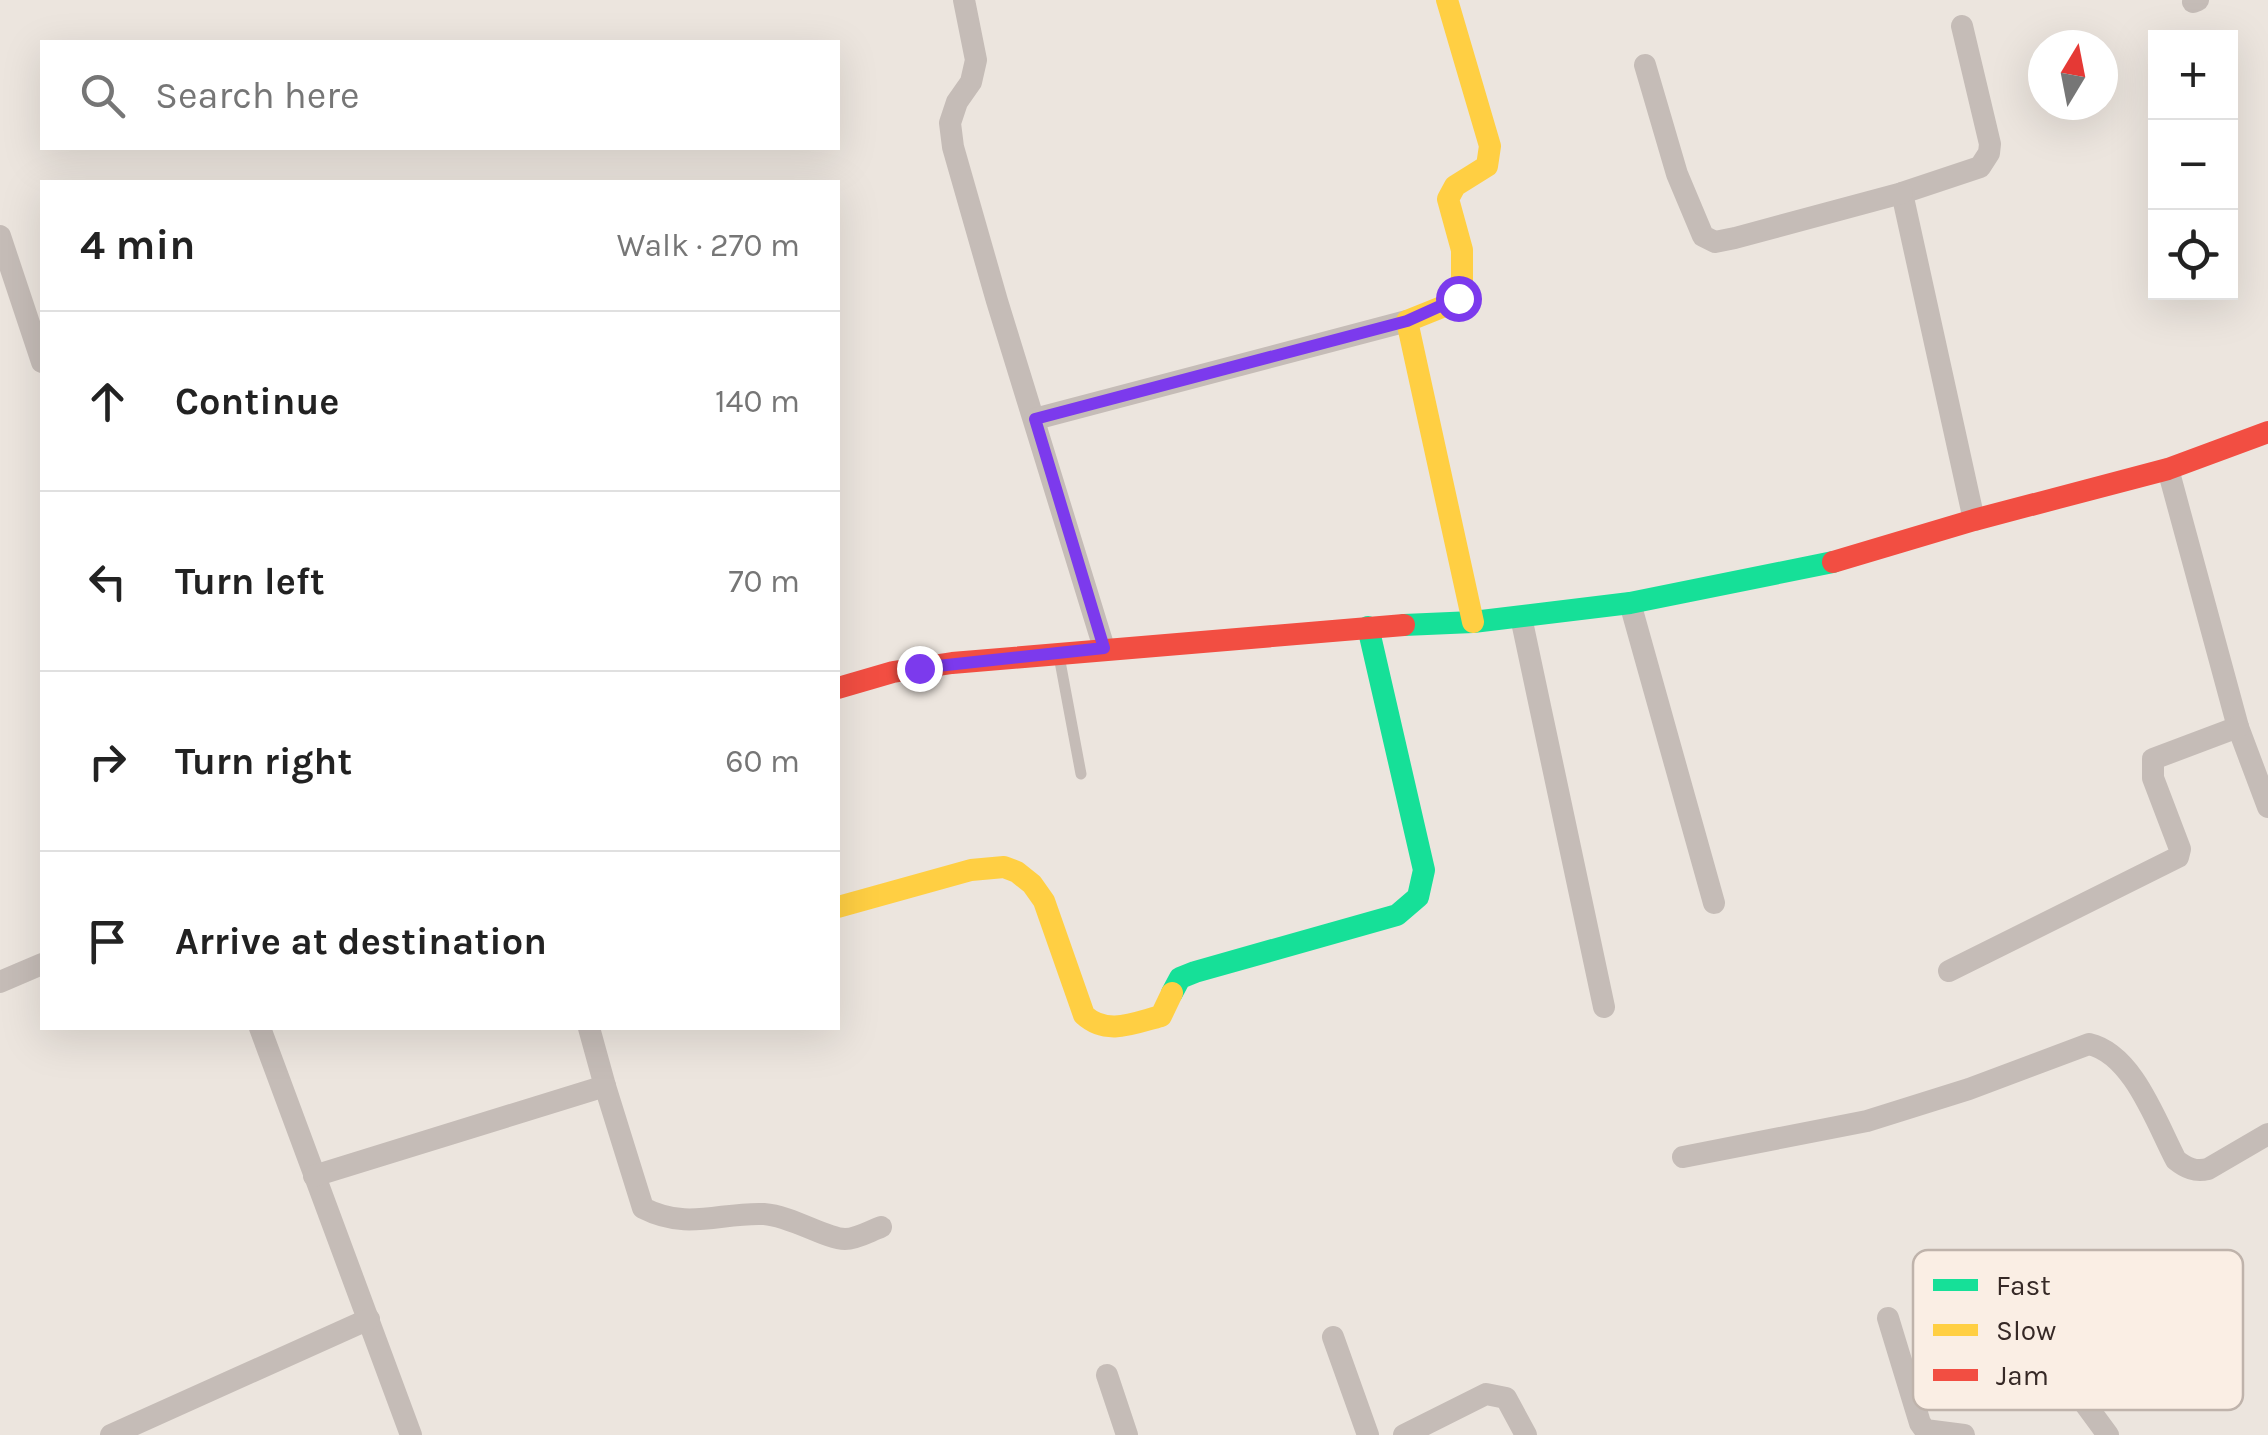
<!DOCTYPE html>
<meta charset="utf-8">
<style>
body{margin:0;font-family:Karla,sans-serif;background:#f2f2f2;color:#222}
.controls{position:absolute;right:30px;top:30px;display:grid;overflow:hidden;border-radius:0px;box-shadow:0 10px 40px #0002}
.controls button{width:90px;height:90px;display:grid;place-items:center;padding:0;border:0;border-bottom:2px solid #e0e0e0;background:#fff;color:#222;font:50px sans-serif}
.compass{position:absolute;left:2028px;top:30px;width:90px;height:90px;border-radius:50%;background:#fff;box-shadow:0 10px 40px #0002;rotate:10deg}
.stop{position:absolute;width:30px;height:30px;margin:-22px;border:8px solid #7c3aed;border-radius:50%;background:#fff}
.stop.end{background:#7c3aed;border-color:#fff;box-shadow:0 2px 10px #0008}
.list{margin:0;padding:0;list-style:none}
h2{display:flex;justify-content:space-between;align-items:center;height:130px;margin:0;padding:0 40px;font-size:42px}
h2 small{font-size:32px;font-weight:400;color:#767676}
.list li{display:grid;grid-template-columns:65px 1fr auto;gap:30px;align-items:center;box-sizing:border-box;height:180px;padding:0 40px;border-top:2px solid #e0e0e0}
.list b{display:block;font-size:38px;white-space:nowrap}
.list em{font-size:32px;font-style:normal;color:#767676}
.icon{flex:none;width:55px;height:55px;fill:none;stroke:currentColor;stroke-width:2;stroke-linecap:round;stroke-linejoin:round}
.map{position:relative;flex:none;width:2268px;height:1435px;overflow:hidden}
.search{position:absolute;background:#fff;box-shadow:0 10px 40px #0002;left:40px;top:40px;width:800px;height:110px;display:flex;align-items:center;gap:25px;box-sizing:border-box;padding:0 35px;border-radius:0px;color:#767676;font-size:38px}
.panel{position:absolute;background:#fff;box-shadow:0 10px 40px #0002;left:40px;top:180px;width:800px;height:850px;border-radius:0px}
.map>svg:first-child{display:block}
.lines{fill:none;stroke-linecap:round;stroke-linejoin:round}
.lane{stroke:#c5bcb7;stroke-width:11}
.street{stroke:#c5bcb7;stroke-width:22}
.fast{stroke:#16e098;stroke-width:22}
.slow{stroke:#ffcf43;stroke-width:22}
.jam{stroke:#f24e42;stroke-width:22}
.route{stroke:#7c3aed;stroke-width:12}
.key{fill:#faeee4;stroke:#bfb3ab;stroke-width:2.5}
.key-label{font-size:28px;fill:#362926}
</style>
<div class="map">
<svg width="2268" height="1435" viewBox="0 0 2268 1435">
<rect width="100%" height="100%" fill="#ece5de"/>
<g class="lines">
<!-- lane -->
<polyline class="lane" points="1059,656 1081,774"/>
<!-- street -->
<g class="street">
<polyline points="964,0 976,60 971,82 957,102 950,123 953,147 997,301 1104,648"/>
<polyline points="2193,2 2198,0"/>
<polyline points="1962,26 1990,144 1989,153 1980,167 1902,193 1974,520"/>
<polyline points="1645,65 1677,174 1703,236 1715,242 1735,238 1902,193"/>
<polyline points="0,236 42,362"/>
<polyline points="1035,419 1407,321"/>
<polyline points="2168,469 2238,727 2268,807"/>
<polyline points="1630,603 1714,903"/>
<polyline points="1521,617 1604,1007"/>
<polyline points="1949,971 2178,857 2180,849 2153,778 2153,759 2238,727"/>
<polyline points="0,982 42,964"/>
<polyline points="260,1028 411,1435"/>
<polyline points="589,1028 605,1086"/>
<path d="M1683,1157L1867,1121L1969,1089L2089,1044C2133,1054 2156,1122 2176,1160C2186,1168 2195,1172 2208,1169L2268,1134"/>
<path d="M314,1176L605,1086L643,1208C688,1231 720,1212 764,1214C792,1216 826,1239 845,1239C857,1239 870,1231 881,1227"/>
<polyline points="1888,1318 1920,1423 1925,1430 1964,1435"/>
<polyline points="1333,1337 1368,1435"/>
<polyline points="1107,1375 1127,1435"/>
<polyline points="2066,1378 2108,1435"/>
<polyline points="111,1435 369,1319"/>
<polyline points="1404,1435 1486,1394 1506,1398 1526,1435"/>
</g>
<!-- fast -->
<g class="fast">
<polyline points="1404,625 1473,622 1630,603 1833,562"/>
<polyline points="1172,993 1180,978 1195,972 1397,915 1418,897 1424,870 1368,627"/>
</g>
<!-- slow -->
<g class="slow">
<polyline points="1447,0 1490,146 1487,166 1455,186 1448,199 1462,250 1462,290 1447,305 1407,321 1473,622"/>
<path d="M838,907L971,870L1004,867L1017,872L1032,884L1044,901L1084,1015C1107,1036 1134,1023 1161,1016L1172,993"/>
</g>
<!-- jam -->
<g class="jam">
<polyline points="1833,562 1974,520 2168,469 2268,432"/>
<polyline points="838,688 893,672 952,663 1404,625"/>
</g>
</g>
<g class="lines">
<!-- route -->
<polyline class="route" points="919,668 1104,648 1035,419 1407,321 1458,298"/>
</g>
<!-- legend -->
<rect x="1913" y="1250" width="330" height="160" rx="15" class="key"/>
<rect x="1933" y="1279" width="45" height="12" fill="#16e098"/>
<rect x="1933" y="1324" width="45" height="12" fill="#ffcf43"/>
<rect x="1933" y="1369" width="45" height="12" fill="#f24e42"/>
<g class="key-label">
<text x="1996" y="1295">Fast</text>
<text x="1996" y="1340">Slow</text>
<text x="1996" y="1385">Jam</text>
</g>
</svg>
<div class="controls">
<button>+</button>
<button>−</button>
<button><svg class="icon" aria-label="locate" viewBox="0 0 24 24"><circle cx="12" cy="12" r="6"/><path d="M12 2v4M12 18v4M2 12h4M18 12h4"/></svg></button>
</div>
<svg class="compass" viewBox="-18 -18 36 36"><path d="M0-13l5 13h-10z" fill="#e53935"/><path d="M0 13l5-13h-10z" fill="#767676"/></svg>
<div class="stop" style="left:1458px;top:298px"></div>
<div class="stop end" style="left:919px;top:668px"></div>
<div class="search"><svg class="icon" aria-label="search" viewBox="0 0 24 24"><circle cx="10" cy="10" r="6"/><path d="M15 15l6 6"/></svg>Search here</div>
<section class="panel">
<h2>4 min<small>Walk · 270 m</small></h2>
<ul class="list">
<li><svg class="icon" aria-label="ahead" viewBox="0 0 24 24"><path d="M12 20V5M6 11l6-6 6 6"/></svg><div><b>Continue</b></div><em>140 m</em></li>
<li><svg class="icon" aria-label="left" viewBox="0 0 24 24"><path d="M17 20v-9H6M10 6l-5 5 5 5"/></svg><div><b>Turn left</b></div><em>70 m</em></li>
<li><svg class="icon" aria-label="right" viewBox="0 0 24 24"><path d="M7 20v-9h11M14 6l5 5-5 5"/></svg><div><b>Turn right</b></div><em>60 m</em></li>
<li><svg class="icon" aria-label="arrive" viewBox="0 0 24 24"><path d="M6 21V4h12l-3 4 3 4H6"/></svg><div><b>Arrive at destination</b></div></li>
</ul>
</section>
</div>
